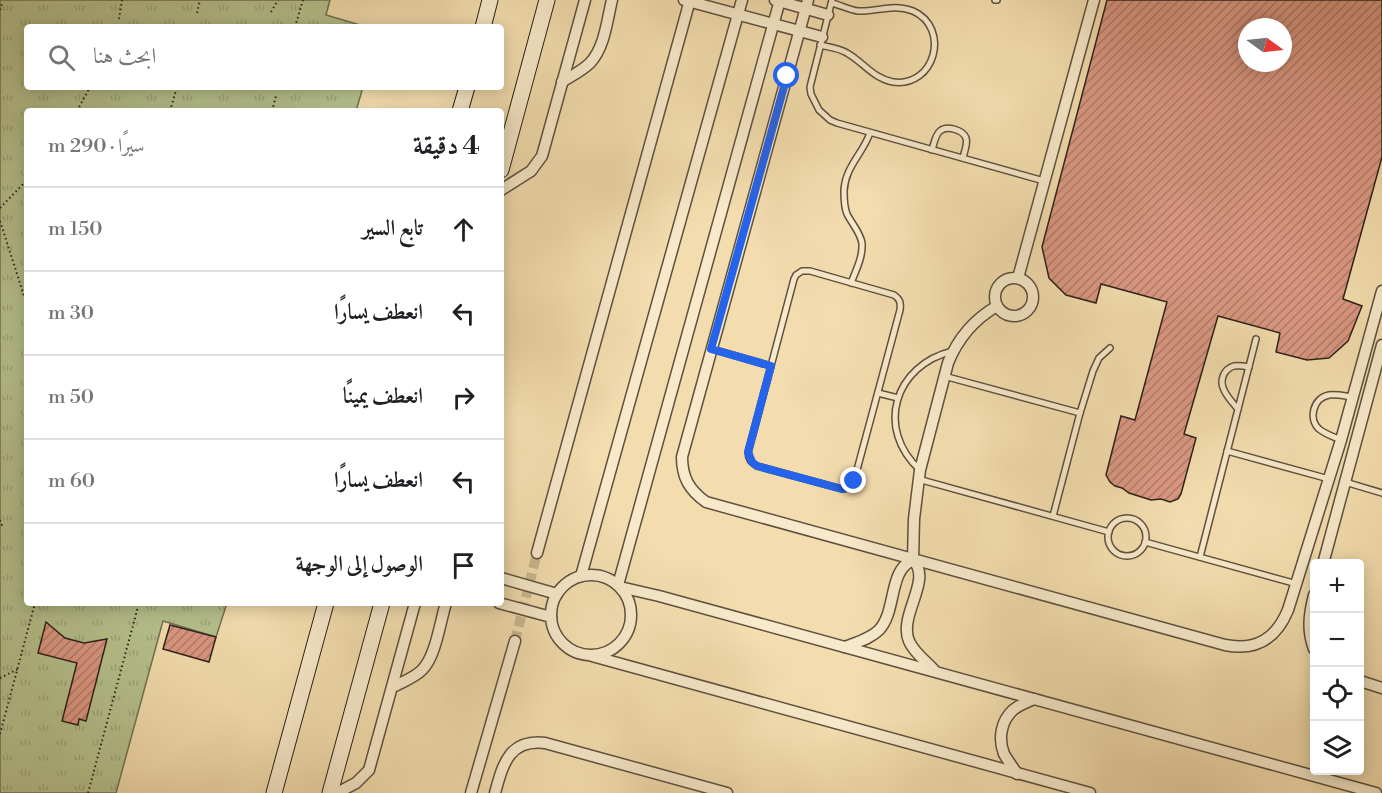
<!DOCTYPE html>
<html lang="ar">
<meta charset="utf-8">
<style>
body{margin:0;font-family:"Libre Bodoni",Amiri,serif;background:#f6f6f6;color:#202124;direction:rtl}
.controls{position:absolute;right:18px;bottom:18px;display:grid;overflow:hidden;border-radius:6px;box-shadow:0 3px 15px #0003}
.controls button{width:54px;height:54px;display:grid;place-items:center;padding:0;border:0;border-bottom:2px solid #e0e0e0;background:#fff;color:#202124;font:30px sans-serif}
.compass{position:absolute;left:1238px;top:18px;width:54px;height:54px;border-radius:50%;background:#fff;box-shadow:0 3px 15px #0003;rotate:105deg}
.stop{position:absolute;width:18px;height:18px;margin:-14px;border:4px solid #2563eb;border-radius:50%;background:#fff}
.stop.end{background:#2563eb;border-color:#fff;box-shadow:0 2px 6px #0008}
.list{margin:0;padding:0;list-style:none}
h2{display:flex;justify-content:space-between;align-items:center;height:78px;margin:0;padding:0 24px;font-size:26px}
h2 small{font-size:20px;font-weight:400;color:#757577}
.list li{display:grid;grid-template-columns:39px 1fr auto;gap:18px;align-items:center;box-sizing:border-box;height:84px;padding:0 24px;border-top:2px solid #e0e0e0}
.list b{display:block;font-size:22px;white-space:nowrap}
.list em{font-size:20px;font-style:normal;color:#757577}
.icon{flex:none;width:33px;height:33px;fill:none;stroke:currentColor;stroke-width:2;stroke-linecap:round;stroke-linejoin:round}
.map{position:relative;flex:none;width:1382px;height:793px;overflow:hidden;direction:ltr}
.search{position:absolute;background:#fff;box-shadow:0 3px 15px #0003;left:24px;top:24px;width:480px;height:66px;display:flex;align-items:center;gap:15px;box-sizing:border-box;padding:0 21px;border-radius:6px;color:#757577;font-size:22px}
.panel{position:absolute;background:#fff;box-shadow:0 3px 15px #0003;left:24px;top:108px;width:480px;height:498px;border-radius:6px;direction:rtl}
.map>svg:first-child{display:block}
.park{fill:url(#park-tufts);stroke:#717254;stroke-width:1.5}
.building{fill:url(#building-hatch);stroke:#2c211a;stroke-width:1.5;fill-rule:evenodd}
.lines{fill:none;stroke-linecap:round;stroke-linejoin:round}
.minor-tunnel{stroke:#cbb790;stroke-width:10;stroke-dasharray:10 5;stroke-linecap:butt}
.service-casing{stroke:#5e503f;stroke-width:8}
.minor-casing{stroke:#5e503f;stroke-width:13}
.secondary-casing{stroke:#2c211a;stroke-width:17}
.path{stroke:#2c211a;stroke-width:2;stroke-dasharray:1.5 3;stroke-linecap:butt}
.service{stroke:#f7e9ca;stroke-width:5}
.minor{stroke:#f7e9ca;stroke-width:10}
.secondary{stroke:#f7e9ca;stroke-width:15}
.route{stroke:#2563eb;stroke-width:8}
</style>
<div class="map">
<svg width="1382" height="793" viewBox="0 0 1382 793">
<defs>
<pattern id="park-tufts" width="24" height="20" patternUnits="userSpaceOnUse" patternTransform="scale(1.5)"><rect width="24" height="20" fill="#b6c28e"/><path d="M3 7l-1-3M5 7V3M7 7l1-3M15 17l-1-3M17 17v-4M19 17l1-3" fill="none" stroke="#9da67a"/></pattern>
<pattern id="building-hatch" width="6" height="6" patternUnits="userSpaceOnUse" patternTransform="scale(1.5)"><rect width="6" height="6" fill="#db9883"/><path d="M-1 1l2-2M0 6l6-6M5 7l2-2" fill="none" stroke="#b27c6a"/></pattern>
</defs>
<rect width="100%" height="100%" fill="#f3ddae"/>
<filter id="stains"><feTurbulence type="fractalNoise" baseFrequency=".00333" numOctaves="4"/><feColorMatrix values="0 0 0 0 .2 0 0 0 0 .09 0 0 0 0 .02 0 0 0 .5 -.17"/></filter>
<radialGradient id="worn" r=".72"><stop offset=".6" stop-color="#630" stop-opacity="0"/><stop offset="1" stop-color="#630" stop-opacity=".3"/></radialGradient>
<!-- park -->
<polygon class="park" points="0,0 330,0 326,15 367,27 27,27 27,87 363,87 356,111 27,111 27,603 227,603 216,637 163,621 116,793 0,793"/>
<!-- building -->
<g class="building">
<path d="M1107,0H1382V157L1343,299L1362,306L1348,341L1329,358L1307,360L1276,352L1280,333L1218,316L1184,434L1196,438L1181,494L1178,499L1170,502L1161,499L1151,500L1129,493L1122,488L1115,486L1110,482L1106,475L1121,416L1135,420L1167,302L1101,284L1096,303L1066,295L1049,278L1042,247ZM1247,27H1283V63H1247Z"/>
<polygon points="46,622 65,638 84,643 107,639 86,721 79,719 78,725 62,721 77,663 38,653"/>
<polygon points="170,625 216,637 209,662 163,649"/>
</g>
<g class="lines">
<!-- minor-tunnel -->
<polyline class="minor-tunnel" points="515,641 537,553"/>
<defs>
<g id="service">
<polyline points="832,0 810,87 811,94 819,110 830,120 837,123 1044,181"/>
<polyline points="995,0 997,0"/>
<path d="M820,45C828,47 839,48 847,53C863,62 874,79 893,82C935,88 951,28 913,11C893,3 877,12 858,11C850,10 840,5 832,3"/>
<path d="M932,150C934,144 935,135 940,131C947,125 963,130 966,138C968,144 964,152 963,158"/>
<path d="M802,271H810L894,295C900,299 901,303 900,310L854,481C851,486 848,489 842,489L757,466C750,462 747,456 749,449L794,279L796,275Z"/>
<path d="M851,283C856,270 863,257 862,243C860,232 852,224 847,214C844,207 844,199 844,191C845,167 862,155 870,133"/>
<polyline points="712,349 771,366"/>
<polyline points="944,376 1080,413"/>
<polyline points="878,393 898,398"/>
<path d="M1238,409C1233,403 1227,397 1224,390C1219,380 1224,369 1234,366C1239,365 1244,366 1249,367"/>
<path d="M1341,440C1334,437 1325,434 1319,429C1308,419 1313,398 1329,395C1336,394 1345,396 1353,397"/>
<polyline points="1227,451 1329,479"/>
<path d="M920,470C875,429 894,365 953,351"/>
<polyline points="918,479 1109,532"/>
<polyline points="1345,482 1382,493"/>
<polyline points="1053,516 1080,413 1093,371 1099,358 1110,348"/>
<circle cx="1127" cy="537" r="19"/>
<polyline points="1145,542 1297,584"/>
<polyline points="1200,557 1256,339"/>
</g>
<g id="minor">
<polyline points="684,0 822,37"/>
<polyline points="775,0 828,15"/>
<path d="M808,0L682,457C682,477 689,490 706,502L1225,645C1256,651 1276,639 1288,610L1341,440L1382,291"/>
<path d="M562,82C571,76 582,71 590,63C605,47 607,20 612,0"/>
<polyline points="501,190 531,171 542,156 585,0"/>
<polyline points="1018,278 1094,0"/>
<circle cx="1014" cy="297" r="19"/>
<polyline points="537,553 690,0"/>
<polyline points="1323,564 1382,345"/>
<circle cx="591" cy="615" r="40"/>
<polyline points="581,576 742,0"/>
<polyline points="501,578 557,594"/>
<polyline points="618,585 780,0"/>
<polyline points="620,587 659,596 1376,793"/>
<path d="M1314,595C1309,615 1307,630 1314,649"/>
<polyline points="499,603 551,617"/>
<path d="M845,647C857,642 870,639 879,630C897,611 888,570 913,560"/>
<polyline points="592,656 1090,793"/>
<path d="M934,670C926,661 914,653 909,641C898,615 933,580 913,560L914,519L920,470L948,363C958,338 973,320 997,306"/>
<polyline points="1360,681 1382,688"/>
<path d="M393,687C402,682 414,678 422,670C436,656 440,622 446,603"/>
<path d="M1017,774C1013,767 1008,761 1004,754C998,739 1001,721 1013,710C1019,705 1027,702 1034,699"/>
<polyline points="337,793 356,783 369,770 415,603"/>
<polyline points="471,793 515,641"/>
<path d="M495,793C503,764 509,739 545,743L727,793"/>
</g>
<g id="secondary">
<polyline points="483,27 490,0"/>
<polyline points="460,111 467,87"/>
<polyline points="501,170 547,0"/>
<polyline points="274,793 326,603"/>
<polyline points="330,793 382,603"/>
</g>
</defs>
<!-- service casing -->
<use href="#service" class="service-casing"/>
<!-- minor casing -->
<use href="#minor" class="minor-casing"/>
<!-- secondary casing -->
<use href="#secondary" class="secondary-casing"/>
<!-- path -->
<g class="path">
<polyline points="0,10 2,4"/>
<polyline points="271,12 278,0"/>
<polyline points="197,13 200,0"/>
<polyline points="119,19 122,0"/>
<polyline points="295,27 303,0"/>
<polyline points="77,111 90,87"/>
<polyline points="170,111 177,87"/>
<polyline points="272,111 276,96"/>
<polyline points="0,208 27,180"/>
<polyline points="0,221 27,305"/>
<polyline points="0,520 3,528"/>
<polyline points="0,678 18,669"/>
<polyline points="0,734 35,603"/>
<polyline points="88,793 139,603"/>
</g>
<!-- service -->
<use href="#service" class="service"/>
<!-- minor -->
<use href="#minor" class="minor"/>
<!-- secondary -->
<use href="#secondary" class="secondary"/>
</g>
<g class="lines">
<!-- route -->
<polyline class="route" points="787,76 711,349 771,366 748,452 752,462 757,466 842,489 850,487 854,481"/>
</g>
<rect width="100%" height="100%" filter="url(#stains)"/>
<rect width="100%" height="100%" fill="url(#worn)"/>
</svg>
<div class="controls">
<button>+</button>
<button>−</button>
<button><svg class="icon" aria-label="locate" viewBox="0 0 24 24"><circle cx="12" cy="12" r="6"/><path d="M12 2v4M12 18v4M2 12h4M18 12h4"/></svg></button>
<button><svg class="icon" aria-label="layers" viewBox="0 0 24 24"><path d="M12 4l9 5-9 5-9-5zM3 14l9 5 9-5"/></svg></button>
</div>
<svg class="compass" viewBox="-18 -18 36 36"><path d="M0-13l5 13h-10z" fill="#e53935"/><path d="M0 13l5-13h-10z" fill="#757577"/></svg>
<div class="stop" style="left:787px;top:76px"></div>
<div class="stop end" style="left:854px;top:481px"></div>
<div class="search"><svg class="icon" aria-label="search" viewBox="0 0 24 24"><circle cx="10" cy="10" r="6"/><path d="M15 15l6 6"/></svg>ابحث هنا</div>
<section class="panel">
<h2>4 دقيقة<small>سيرًا · 290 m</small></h2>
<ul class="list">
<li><svg class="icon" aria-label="ahead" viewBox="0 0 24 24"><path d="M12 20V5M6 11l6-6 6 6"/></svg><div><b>تابع السير</b></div><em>150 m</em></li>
<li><svg class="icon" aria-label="left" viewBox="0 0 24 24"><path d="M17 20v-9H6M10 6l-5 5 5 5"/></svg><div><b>انعطف يسارًا</b></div><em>30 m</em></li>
<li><svg class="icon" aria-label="right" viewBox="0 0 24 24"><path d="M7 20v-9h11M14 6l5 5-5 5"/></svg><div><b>انعطف يمينًا</b></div><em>50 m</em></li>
<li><svg class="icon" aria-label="left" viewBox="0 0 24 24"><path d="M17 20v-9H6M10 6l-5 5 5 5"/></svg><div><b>انعطف يسارًا</b></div><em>60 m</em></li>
<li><svg class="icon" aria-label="arrive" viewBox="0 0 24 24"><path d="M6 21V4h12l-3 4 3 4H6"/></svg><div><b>الوصول إلى الوجهة</b></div></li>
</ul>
</section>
</div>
